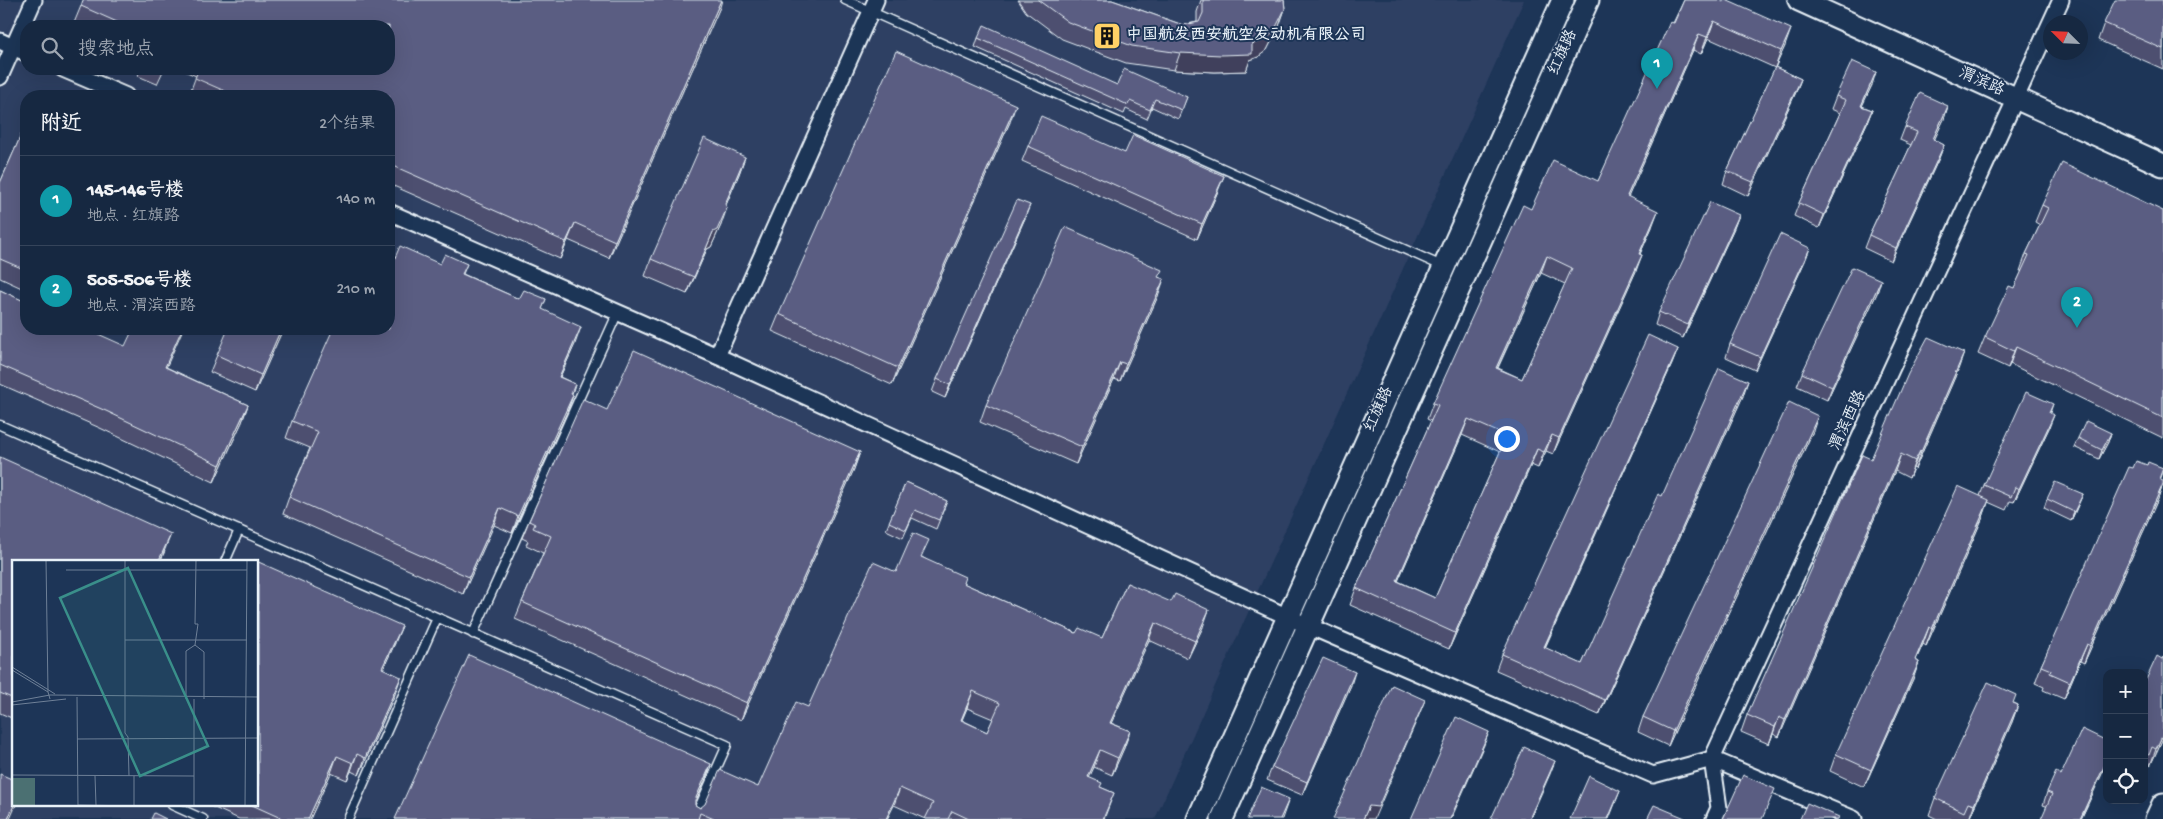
<!DOCTYPE html>
<html lang="zh">
<meta charset="utf-8">
<style>
body{margin:0;font-family:"Gochi Hand","LXGW WenKai TC",sans-serif;background:#23344c;color:#f1f3f6}
.controls{position:absolute;right:15px;bottom:15px;display:grid;overflow:hidden;border-radius:10px;box-shadow:0 5px 20px #0002}
.controls button{width:45px;height:45px;display:grid;place-items:center;padding:0;border:0;border-bottom:1px solid #35445a;background:#162841;color:#f1f3f6;font:25px sans-serif}
.compass{position:absolute;left:2043px;top:15px;width:45px;height:45px;border-radius:50%;background:#162841;box-shadow:0 5px 20px #0002;rotate:294deg}
.you{position:absolute;left:1506px;top:438px;width:18px;height:18px;margin:-12px;border:4px solid #fff;border-radius:50%;background:#1a73e8;box-shadow:0 0 0 8px #1a73e833}
.badge{display:grid;place-items:center;width:32px;height:32px;border-radius:50%;background:#d6ab8b;color:#fff;font-size:16px;font-weight:700}
.pin{position:absolute;translate:-50% -41px;filter:drop-shadow(0 1px 2px #0008)}
.pin::after{content:'';position:absolute;top:26px;width:18px;height:15px;background:inherit;clip-path:polygon(0 0,100% 0,50% 100%)}
.list{margin:0;padding:0;list-style:none}
h2{display:flex;justify-content:space-between;align-items:center;height:65px;margin:0;padding:0 20px;font-size:21px}
h2 small{font-size:16px;font-weight:400;color:#9ea6b1}
.list li{display:grid;grid-template-columns:32px 1fr auto;gap:15px;align-items:center;box-sizing:border-box;height:90px;padding:0 20px;border-top:1px solid #35445a}
.list b{display:block;font-size:19px;white-space:nowrap}
.list p{margin:0;font-size:16px;white-space:nowrap;color:#9ea6b1}
.list em{font-size:16px;font-style:normal;color:#9ea6b1}
.icon{flex:none;width:28px;height:28px;fill:none;stroke:currentColor;stroke-width:2;stroke-linecap:round;stroke-linejoin:round}
.map{position:relative;flex:none;width:2163px;height:819px;overflow:hidden}
.search{position:absolute;background:#162841;box-shadow:0 5px 20px #0002;left:20px;top:20px;width:375px;height:55px;display:flex;align-items:center;gap:12px;box-sizing:border-box;padding:0 18px;border-radius:20px;color:#9ea6b1;font-size:19px}
.panel{position:absolute;background:#162841;box-shadow:0 5px 20px #0002;left:20px;top:90px;width:375px;height:245px;border-radius:20px}
.map>svg:first-child{display:block}
.built{fill:#2f4164;fill-rule:evenodd}
.lines{fill:none;stroke-linecap:round;stroke-linejoin:round}
.lane-casing{stroke:#e8f1f8;stroke-width:11}
.street-casing{stroke:#e8f1f8;stroke-width:19}
.secondary-casing{stroke:#e8f1f8;stroke-width:25}
.lane{stroke:#1d3557;stroke-width:8}
.street{stroke:#1d3557;stroke-width:15}
.secondary{stroke:#1d3557;stroke-width:21}
.wall{fill:#4d5070;stroke:#e8f1f8;fill-rule:evenodd}
.shaded-wall{fill:#3f415b;stroke:#e8f1f8}
.building{fill:#5a5d82;stroke:#e8f1f8;fill-rule:evenodd}
.labels{text-anchor:middle;dominant-baseline:central;stroke-width:4;stroke-linejoin:round;paint-order:stroke}
.poi-label{font-size:16px;font-weight:bold;fill:#e8f1f8;stroke:#1d3557;text-anchor:start}
.street-label{font-size:16px;fill:#e8f1f8;stroke:#1d3557}
.inset-road{fill:none;stroke:#6e8097;stroke-width:1}
.view{fill:#3a8f8a;fill-opacity:0.15;stroke:#3a8f8a;stroke-width:2.5}
.inset-edge{fill:none;stroke:#e8f1f8;stroke-width:2.5}
</style>
<div class="map">
<svg width="2163" height="819" viewBox="0 0 2163 819">
<rect width="100%" height="100%" fill="#1d3557"/>
<filter id="ink" filterUnits="userSpaceOnUse"><feTurbulence type="fractalNoise" baseFrequency=".02" numOctaves="2"/><feDisplacementMap in="SourceGraphic" scale="10" xChannelSelector="R" yChannelSelector="G"/><feConvolveMatrix kernelMatrix="1 2 1 2 8 2 1 2 1" color-interpolation-filters="sRGB"/></filter>
<g filter="url(#ink)">
<!-- built -->
<path class="built" d="M0,0H1524L1155,819H0ZM26,26H389V69H26ZM26,96H389V329H26ZM14,562H258V805H14Z"/>
<g class="lines">
<defs>
<g id="lane">
<polyline points="845,0 1442,266"/>
<polyline points="0,425 727,745 694,819"/>
<polyline points="225,562 239,530"/>
<polyline points="473,634 618,312"/>
<polyline points="172,805 203,819"/>
<polyline points="348,819 437,618"/>
</g>
<g id="street">
<polyline points="0,41 26,53"/>
<polyline points="63,69 126,96"/>
<polyline points="0,77 34,0"/>
<polyline points="389,212 717,356 1288,617 1653,775 1712,759 1854,819"/>
<polyline points="717,356 876,0"/>
<polyline points="1714,819 1719,808 1712,759 2061,0"/>
</g>
<g id="secondary">
<polyline points="1799,0 2163,165"/>
<polyline points="1198,819 1563,0"/>
<polyline points="1222,819 1588,0"/>
<polyline points="2156,819 2163,804"/>
</g>
</defs>
<!-- lane casing -->
<use href="#lane" class="lane-casing"/>
<!-- street casing -->
<use href="#street" class="street-casing"/>
<!-- secondary casing -->
<use href="#secondary" class="secondary-casing"/>
<!-- lane -->
<use href="#lane" class="lane"/>
<!-- street -->
<use href="#street" class="street"/>
<!-- secondary -->
<use href="#secondary" class="secondary"/>
</g>
<!-- wall -->
<g class="wall">
<polygon points="1018,0 1112,0 1183,25 1197,22 1197,12 1201,0 1284,0 1285,9 1279,26 1267,50 1258,57 1250,60 1246,71 1215,72 1174,70 1126,63 1062,39 1026,12"/>
<path d="M1684,0L1785,46L1775,67L1801,79L1796,92L1748,196L1723,184L1727,171L1775,68L1708,38L1701,54L1693,50L1628,197L1652,227L1640,254L1636,271L1553,454L1546,451L1538,468L1531,465L1449,649L1350,605L1356,588L1431,421L1427,419L1433,403L1531,209L1598,181ZM1541,273L1565,284L1522,379L1498,368ZM1462,435L1500,452L1435,598L1398,581Z"/>
<polygon points="2163,0 2163,69 2098,40 2104,23"/>
<polygon points="81,6 720,7 609,258 568,240 560,259 389,184 389,96 191,96 189,95 196,76 180,69 389,69 389,26 83,26 74,23"/>
<polygon points="978,38 1117,85 1187,97 1178,119 1152,107 1147,119 1126,109 1124,114 975,47"/>
<polygon points="140,69 164,69 157,84 138,76"/>
<polygon points="1872,85 1862,106 1872,110 1867,123 1819,228 1794,216 1799,203 1840,113 1831,109 1836,96"/>
<polygon points="1948,106 1944,119 1934,140 1944,145 1939,158 1891,261 1864,248 1869,235 1911,145 1900,140 1905,127"/>
<polygon points="1010,122 892,385 772,331 779,314"/>
<polygon points="26,124 26,290 0,278 0,183"/>
<polygon points="1028,146 1125,153 1218,191 1197,239 1022,161"/>
<polygon points="745,157 739,174 726,205 721,225 711,247 707,249 687,294 645,276 651,259"/>
<polygon points="2042,205 2163,211 2163,438 2010,364 2008,368 1978,354 1985,337 2014,288 2022,271 2020,271 2026,254 2040,225 2035,222"/>
<polygon points="1739,215 1734,228 1683,338 1655,325 1659,312"/>
<polygon points="1025,218 945,398 932,392 937,379"/>
<polygon points="1810,248 1805,261 1755,370 1726,357 1730,344"/>
<polygon points="440,264 467,264 463,274 519,299 546,299 542,309 575,344 560,377 575,384 572,394 573,395 567,412 512,533 494,525 463,594 283,514 289,497 310,448 286,438 292,421"/>
<polygon points="1159,277 1158,296 1120,381 1114,379 1076,464 980,422 986,405"/>
<polygon points="1881,280 1877,293 1827,400 1797,386 1802,373"/>
<polygon points="0,290 248,405 242,422 214,482 100,428 0,384"/>
<polygon points="283,329 255,392 210,372 217,355"/>
<polygon points="1678,349 1672,364 1545,648 1582,664 1662,496 1743,396 1599,715 1496,670 1502,654"/>
<polygon points="1958,370 1915,469 1913,468 1909,478 1895,471 1779,737 1773,734 1769,744 1741,732 1747,715 1871,459"/>
<polygon points="2053,404 2050,413 2049,428 2014,502 2010,501 2006,510 1988,502 1983,517 1926,646 1923,644 1916,660 1919,662 1913,679 1864,787 1830,771 1836,754 1980,496 1984,485"/>
<polygon points="607,410 860,452 854,469 741,720 515,619 522,602 543,553 526,545 528,541 522,538 529,521"/>
<polygon points="1813,431 1668,746 1638,732 1643,717"/>
<polygon points="2111,433 2108,442 2099,459 2074,447 2078,438"/>
<polygon points="0,457 165,551 160,562 14,562 14,719 0,713"/>
<polygon points="2147,465 2163,470 2159,480 2163,484 2158,499 2084,663 2080,661 2064,699 2043,690 2044,687 2035,683 2041,666 2133,468"/>
<polygon points="906,482 947,501 936,529 912,518 903,538 886,530"/>
<polygon points="2083,494 2071,521 2044,508 2047,499"/>
<path d="M922,557L963,583L1076,633L1102,638L1127,583L1203,627L1188,658L1149,640L1111,723L1130,731L1124,748L1112,775L1094,767L1089,777L1100,787L1114,793L1104,819H925L894,805L887,819H395L711,764L705,781L695,803V805L700,808L758,787L808,707L896,572ZM967,708L993,719L987,732L962,720Z"/>
<polygon points="395,643 383,669 395,694 359,775 351,771 347,780 331,773 310,819 239,819 208,805 258,805"/>
<polygon points="2144,684 2163,738 2150,766 2146,764 2144,768"/>
<polygon points="1351,685 1302,795 1267,780 1272,767"/>
<polygon points="2014,703 2018,705 2012,722 1969,819 1937,819 1929,815 1935,798"/>
<polygon points="2107,741 2107,763 2081,819 2043,805 2047,792 2061,775"/>
</g>
<!-- shaded-wall -->
<g class="shaded-wall">
<polygon points="721,0 722,0 720,7 609,258 615,241"/>
<polygon points="1285,9 1279,26 1267,50 1258,57 1250,60 1246,71 1215,72 1174,70 1180,53 1252,44"/>
<polygon points="1714,21 1708,38 1701,54 1707,37"/>
<polygon points="1791,29 1785,46 1775,68 1781,51"/>
<polygon points="1699,34 1693,50 1621,213 1627,196"/>
<polygon points="1876,72 1872,85 1856,119 1861,106"/>
<polygon points="1801,79 1796,92 1748,196 1753,182"/>
<polygon points="1016,105 1010,122 892,385 898,368"/>
<polygon points="1948,106 1944,119 1928,153 1933,139"/>
<polygon points="1872,110 1867,123 1819,228 1824,215"/>
<polygon points="1944,145 1939,158 1891,261 1896,248"/>
<polygon points="745,157 739,174 719,221 725,204"/>
<polygon points="1224,176 1218,191 1197,239 1202,224"/>
<polygon points="1030,205 1025,218 945,398 950,385"/>
<polygon points="727,208 721,225 711,247 707,249 687,294 694,277 713,232"/>
<polygon points="1658,211 1652,227 1633,270 1639,254"/>
<polygon points="1739,215 1734,228 1683,338 1688,325"/>
<polygon points="575,223 568,240 560,259 566,242"/>
<polygon points="1810,248 1805,261 1755,370 1760,357"/>
<polygon points="1642,255 1636,271 1553,454 1559,438"/>
<polygon points="1547,256 1541,273 1490,384 1496,368"/>
<polygon points="1164,279 1158,296 1120,381 1126,364"/>
<polygon points="1881,280 1877,293 1827,400 1832,387"/>
<polygon points="581,327 575,344 552,394 559,377"/>
<polygon points="182,329 183,329 159,384 165,367"/>
<polygon points="281,329 283,329 255,392 261,375"/>
<polygon points="2016,347 2010,364 2008,368 2014,351"/>
<polygon points="1678,349 1672,364 1538,662 1544,647"/>
<polygon points="1964,353 1958,370 1915,469 1921,452"/>
<polygon points="1120,362 1114,379 1076,464 1082,447"/>
<polygon points="1748,381 1743,396 1599,715 1605,700"/>
<polygon points="573,395 567,412 512,533 518,516"/>
<polygon points="248,405 242,422 214,482 220,465"/>
<polygon points="2054,415 2049,428 2014,502 2019,489"/>
<polygon points="1818,416 1813,431 1668,746 1673,731"/>
<polygon points="1468,419 1462,435 1391,597 1397,581"/>
<polygon points="2111,433 2108,442 2099,459 2102,450"/>
<polygon points="1552,435 1546,451 1538,468 1544,452"/>
<polygon points="1537,449 1531,465 1449,649 1455,633"/>
<polygon points="1920,451 1913,468 1909,478 1915,461"/>
<polygon points="860,452 854,469 741,720 747,703"/>
<polygon points="1901,454 1895,471 1779,737 1785,720"/>
<polygon points="2163,484 2158,499 2084,663 2090,646"/>
<polygon points="2083,494 2071,521 2074,512"/>
<polygon points="1989,500 1983,517 1926,646 1932,629"/>
<polygon points="500,508 494,525 463,594 469,577"/>
<polygon points="171,534 160,562 158,562"/>
<polygon points="1209,610 1203,627 1188,658 1195,641"/>
<polygon points="1155,623 1149,640 1104,739 1110,723"/>
<polygon points="402,626 395,643 376,685 382,668"/>
<polygon points="1929,627 1923,644 1908,677 1915,660"/>
<polygon points="2087,644 2080,661 2064,699 2070,682"/>
<polygon points="1919,662 1913,679 1864,787 1871,770"/>
<polygon points="1355,672 1351,685 1302,795 1307,782"/>
<polygon points="401,677 395,694 359,775 365,758"/>
<polygon points="973,691 967,708 954,737 961,720"/>
<polygon points="1425,700 1419,715 1374,819 1363,819 1369,806"/>
<polygon points="2018,705 2012,722 1969,819 1974,805"/>
<polygon points="1779,717 1773,734 1769,744 1775,727"/>
<polygon points="1130,731 1124,748 1112,775 1118,758"/>
<polygon points="1489,732 1484,745 1451,819 1450,819"/>
<polygon points="2163,734 2163,738 2150,766 2156,749"/>
<polygon points="1100,750 1094,767 1082,794 1088,777"/>
<polygon points="357,754 351,771 347,780 353,763"/>
<polygon points="337,756 331,773 310,819 308,819"/>
<polygon points="2107,760 2107,763 2081,819 2080,819"/>
<polygon points="1555,761 1550,774 1530,819 1529,819"/>
<polygon points="711,764 705,781 689,817 695,800"/>
<polygon points="900,788 894,805 887,819 886,819"/>
<polygon points="1620,791 1609,819 1608,819"/>
<polygon points="1289,799 1283,816 1282,819 1280,819"/>
<polygon points="14,805 16,805 10,819 8,819"/>
</g>
<!-- building -->
<g class="building">
<polygon points="83,0 721,0 615,241 575,223 566,242 389,164 389,96 236,96 195,78 199,69 389,69 389,26 126,26 81,6"/>
<polygon points="1038,0 1112,0 1183,25 1199,22 1203,13 1203,0 1284,0 1285,9 1273,33 1264,40 1252,44 1252,54 1221,55 1180,53 1132,46 1068,22"/>
<path d="M1684,0H1720L1723,2L1724,0H1726L1791,29L1781,51L1714,21L1707,37L1699,34L1627,196L1658,211L1639,254L1642,255L1559,438L1552,435L1544,452L1537,449L1455,633L1356,588L1438,405L1433,403L1523,205L1531,209L1553,160L1598,181L1670,22L1674,23ZM1547,256L1572,268L1522,379L1496,368ZM1468,419L1507,436L1435,598L1397,581Z"/>
<polygon points="2115,0 2163,0 2163,49 2104,23"/>
<polygon points="984,25 1117,85 1124,69 1187,97 1182,110 1155,99 1150,110 1130,101 1128,105 978,38"/>
<polygon points="896,51 1016,105 898,368 779,314"/>
<polygon points="1852,61 1876,72 1861,106 1872,110 1824,215 1799,203 1846,100 1836,96"/>
<polygon points="1775,67 1801,79 1753,182 1727,171"/>
<polygon points="1920,93 1948,106 1933,139 1944,145 1896,248 1869,235 1917,132 1905,127"/>
<polygon points="1041,116 1125,153 1133,135 1224,176 1202,224 1028,146"/>
<polygon points="26,124 26,270 0,259 0,183"/>
<polygon points="704,138 745,157 725,204 727,208 717,230 713,232 694,277 651,259"/>
<polygon points="2062,163 2163,211 2163,418 2016,347 2014,351 1985,337 2009,286 2014,288 2029,255 2026,254 2048,208 2042,205"/>
<polygon points="1017,200 1030,205 950,385 937,379"/>
<polygon points="1710,202 1739,215 1688,325 1659,312"/>
<polygon points="1065,227 1162,270 1158,277 1164,279 1126,364 1120,362 1082,447 986,405"/>
<polygon points="1780,234 1810,248 1760,357 1730,344"/>
<polygon points="400,246 440,264 445,254 467,264 462,274 519,299 524,290 546,299 542,309 581,327 559,377 575,384 571,394 573,395 518,516 500,508 469,577 289,497 318,432 292,421 333,329 389,329 389,272"/>
<polygon points="1852,267 1881,280 1832,387 1802,373"/>
<polygon points="0,290 26,302 26,329 87,329 125,346 133,329 182,329 165,367 248,405 220,465 106,411 0,365"/>
<polygon points="228,329 281,329 261,375 217,355"/>
<polygon points="1648,335 1678,349 1544,647 1582,664 1658,494 1662,496 1719,368 1748,381 1605,700 1502,654"/>
<polygon points="1928,337 1964,353 1921,452 1920,451 1915,461 1901,454 1785,720 1779,717 1775,727 1747,715 1862,455 1871,459 1908,374"/>
<polygon points="634,350 860,452 747,703 522,602 551,536 533,528 535,524 529,521 583,399 607,410"/>
<polygon points="2026,392 2053,404 2049,413 2054,415 2019,489 2015,487 2011,497 1984,485"/>
<polygon points="1789,402 1818,416 1673,731 1643,717"/>
<polygon points="2086,421 2111,433 2102,450 2078,438"/>
<polygon points="0,457 171,534 158,562 14,562 14,699 0,693"/>
<polygon points="2136,461 2147,465 2148,462 2163,468 2159,479 2163,481 2163,484 2090,646 2087,644 2070,682 2050,673 2051,670 2041,666 2129,467 2133,468"/>
<polygon points="906,482 947,501 939,520 915,510 906,530 889,522"/>
<polygon points="2055,482 2083,494 2074,512 2047,499"/>
<polygon points="1958,486 1989,500 1932,629 1929,627 1915,660 1919,662 1871,770 1836,754"/>
<path d="M913,533L929,540L921,557L965,577L963,583L1076,633L1079,628L1102,638L1127,583L1171,602L1175,594L1209,610L1195,641L1155,623L1110,723L1130,731L1118,758L1100,750L1088,777L1102,783L1100,787L1114,793L1103,819H969L952,811L948,819H925L933,803L900,788L886,819H714L700,813L698,819H395L469,655L711,764L695,800V805L700,808L705,804L720,770L758,787L796,702L808,707L873,562L896,572ZM973,691L1000,703L987,732L961,720Z"/>
<polygon points="254,560 402,626 382,668 401,677 365,758 357,754 353,763 337,756 308,819 283,819 252,805 258,805 258,562 253,562"/>
<polygon points="2157,656 2162,659 2163,657 2163,734 2156,749 2152,747 2149,755 2144,753 2144,684"/>
<polygon points="1323,658 1355,672 1307,782 1272,767"/>
<polygon points="1988,682 2016,695 2013,703 2018,705 1974,805 1968,803 1964,812 1935,798"/>
<polygon points="1392,685 1425,700 1378,807 1369,806 1363,819 1333,819"/>
<polygon points="1456,717 1489,732 1450,819 1411,819"/>
<polygon points="2082,729 2107,741 2107,760 2080,819 2041,819 2052,794 2047,792 2056,772 2061,775"/>
<polygon points="1524,747 1555,761 1529,819 1491,819"/>
<polygon points="0,774 14,780 14,805 8,819 0,819"/>
<polygon points="1743,775 1775,789 1762,819 1723,819"/>
<polygon points="1589,776 1620,791 1608,819 1570,819"/>
<polygon points="1261,787 1289,799 1280,819 1247,819"/>
<polygon points="1807,803 1839,817 1838,819 1800,819"/>
<polygon points="1654,805 1685,818 1685,819 1647,819"/>
<polygon points="154,813 166,819 151,819"/>
</g>
</g>
<!-- icons -->
<defs>
<symbol id="building-square" viewBox="-11 -11 22 22"><rect x="-9" y="-9" width="18" height="18" rx="4" fill="#ffd166" stroke="#1d3557"/><path d="M-4-6H4V6H1V3H-1V6H-4ZM-2.5-4.3h1.7v1.8h-1.7ZM.8-4.3h1.7v1.8H.8ZM-2.5-1h1.7V.8h-1.7ZM.8-1h1.7V.8H.8Z" fill="#111"/></symbol>
</defs>
<g fill-rule="evenodd">
<use href="#building-square" x="1091" y="20" width="32" height="32"/>
</g>
<g class="labels">
<!-- poi labels -->
<g class="poi-label">
<text x="1126" y="36">中国航发西安航空发动机有限公司</text>
</g>
<!-- street labels -->
<g class="street-label">
<text transform="translate(1564 53) rotate(-66)">红旗路</text>
<text transform="translate(1981 83) rotate(24)">渭滨路</text>
<text transform="translate(1380 410) rotate(-66)">红旗路</text>
<text transform="translate(1849 421) rotate(-65)">渭滨西路</text>
</g>
</g>
<!-- overview -->
<g transform="translate(12 560)">
<rect width="246" height="246" fill="#1d3557"/>
<path d="M0,218H23V246H0Z" fill="#4b7072"/>
<path class="inset-road" d="M34,0L36,132M113,0V173L116,177L117,216M184,0L183,64H186L183,85L192,92V139M54,10H235M113,80H235M0,107L43,134M0,110L36,132L38,139M65,137L66,246M174,139V91L183,85M0,142L38,135L247,137M0,145L54,139M65,179L247,178M0,215L182,216M83,216L84,245M66,245L128,246M122,246V216M182,246V139M233,246L235,0"/>
<path class="view" d="M116,8L196,186L128,216L48,38Z"/>
<rect width="246" height="246" class="inset-edge"/>
</g>
</svg>
<div class="controls">
<button>+</button>
<button>−</button>
<button><svg class="icon" aria-label="locate" viewBox="0 0 24 24"><circle cx="12" cy="12" r="6"/><path d="M12 2v4M12 18v4M2 12h4M18 12h4"/></svg></button>
</div>
<svg class="compass" viewBox="-18 -18 36 36"><path d="M0-13l5 13h-10z" fill="#e53935"/><path d="M0 13l5-13h-10z" fill="#9ea6b1"/></svg>
<div class="you"></div>
<div class="pin badge" style="left:1657px;top:89px;background:#0f9aa8">1</div>
<div class="pin badge" style="left:2077px;top:328px;background:#0f9aa8">2</div>
<div class="search"><svg class="icon" aria-label="search" viewBox="0 0 24 24"><circle cx="10" cy="10" r="6"/><path d="M15 15l6 6"/></svg>搜索地点</div>
<section class="panel">
<h2>附近<small>2个结果</small></h2>
<ul class="list">
<li><span class="badge" style="background:#0f9aa8">1</span><div><b>145-146号楼</b><p>地点 · 红旗路</p></div><em>140 m</em></li>
<li><span class="badge" style="background:#0f9aa8">2</span><div><b>505-506号楼</b><p>地点 · 渭滨西路</p></div><em>210 m</em></li>
</ul>
</section>
</div>
